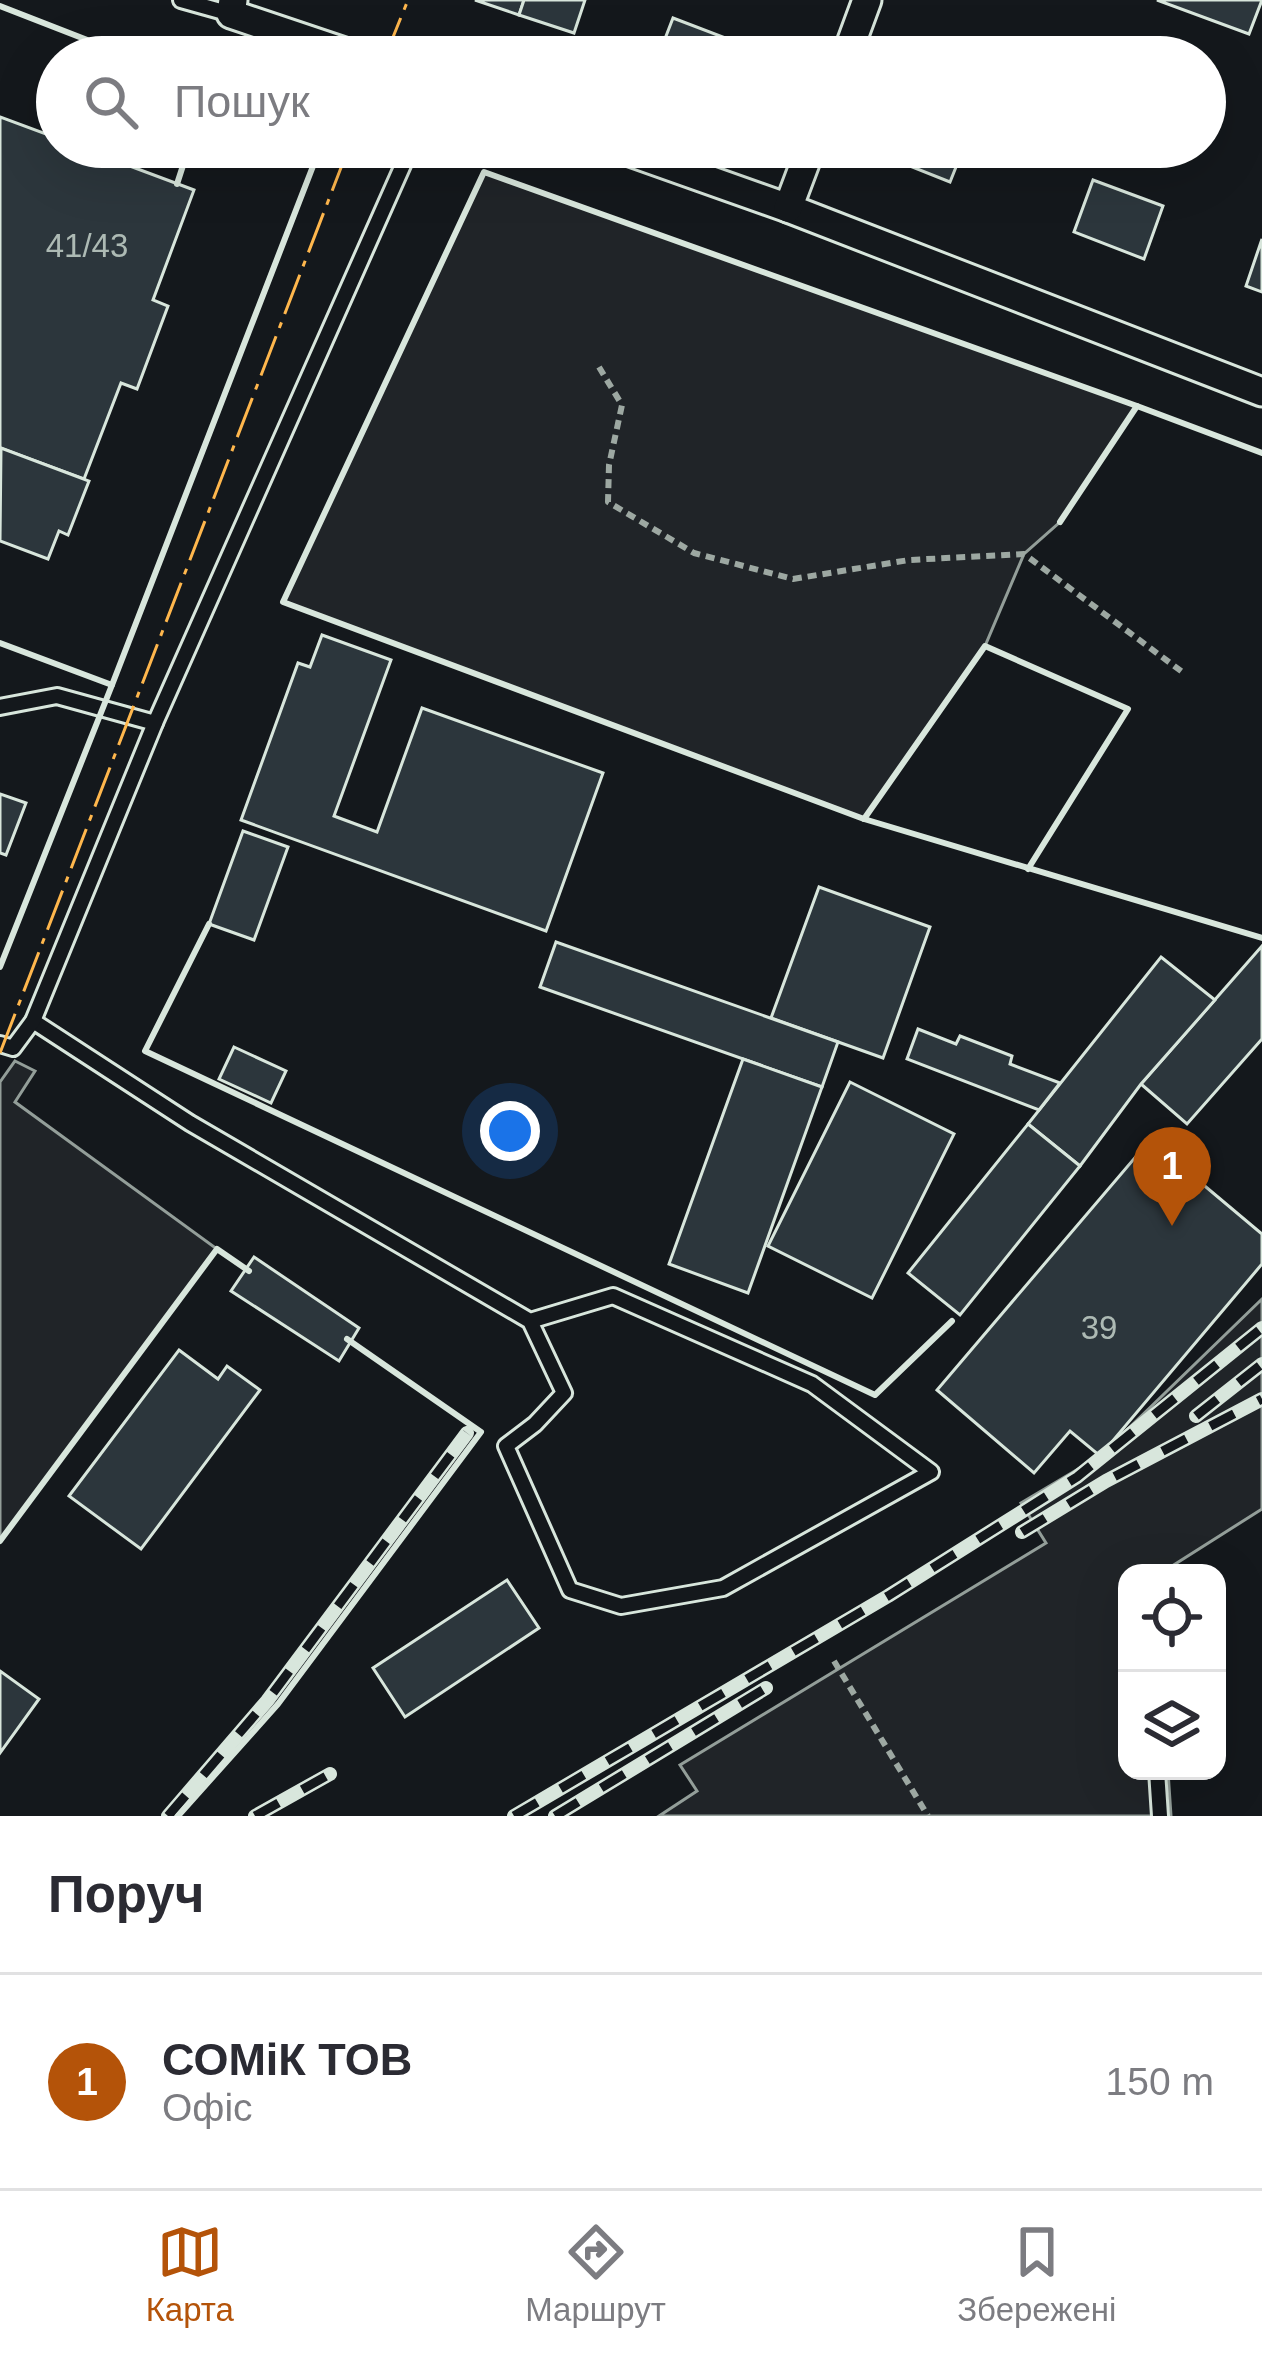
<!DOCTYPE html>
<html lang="uk">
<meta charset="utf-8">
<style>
body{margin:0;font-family:Arial,sans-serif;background:#f7f7f7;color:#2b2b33}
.controls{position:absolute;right:36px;bottom:36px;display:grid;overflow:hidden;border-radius:24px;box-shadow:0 12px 48px #0002}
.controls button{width:108px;height:108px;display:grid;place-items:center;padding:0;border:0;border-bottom:3px solid #e1e1e2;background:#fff;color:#2b2b33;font:60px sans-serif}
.you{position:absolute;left:510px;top:1131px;width:42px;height:42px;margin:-30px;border:9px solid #fff;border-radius:50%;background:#1a73e8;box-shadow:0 0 0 18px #1a73e833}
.badge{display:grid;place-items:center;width:78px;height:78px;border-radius:50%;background:#b45309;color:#fff;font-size:39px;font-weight:700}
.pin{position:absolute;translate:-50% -99px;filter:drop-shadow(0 3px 6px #0008)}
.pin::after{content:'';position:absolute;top:63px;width:42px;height:36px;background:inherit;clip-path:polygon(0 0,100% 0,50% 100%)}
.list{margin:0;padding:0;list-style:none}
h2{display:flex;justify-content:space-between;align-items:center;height:156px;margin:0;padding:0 48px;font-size:51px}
h2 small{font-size:39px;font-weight:400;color:#7c7c81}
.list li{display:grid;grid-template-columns:78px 1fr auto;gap:36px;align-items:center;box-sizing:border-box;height:216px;padding:0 48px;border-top:3px solid #e1e1e2}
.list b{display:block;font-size:45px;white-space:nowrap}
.list p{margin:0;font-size:39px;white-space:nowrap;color:#7c7c81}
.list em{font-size:39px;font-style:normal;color:#7c7c81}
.icon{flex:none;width:66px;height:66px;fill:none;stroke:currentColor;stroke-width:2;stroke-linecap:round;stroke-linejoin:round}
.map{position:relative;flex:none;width:1262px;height:1816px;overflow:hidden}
.search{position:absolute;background:#fff;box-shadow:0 12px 48px #0002;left:36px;right:36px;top:36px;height:132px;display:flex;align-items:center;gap:30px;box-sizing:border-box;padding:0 42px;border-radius:66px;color:#7c7c81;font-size:45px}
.sheet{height:372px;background:#fff}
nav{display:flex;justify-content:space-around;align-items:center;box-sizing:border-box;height:168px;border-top:3px solid #e1e1e2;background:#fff;font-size:33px;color:#7c7c81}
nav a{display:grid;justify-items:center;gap:6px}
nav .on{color:#b45309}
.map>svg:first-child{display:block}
.green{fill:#202428;stroke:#939e99;stroke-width:3}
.building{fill:#2c363c;stroke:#d8e6dc;stroke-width:3}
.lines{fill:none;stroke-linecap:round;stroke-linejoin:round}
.lane-casing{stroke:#d8e6dc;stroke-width:20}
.street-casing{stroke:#d8e6dc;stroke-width:33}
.path{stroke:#9da8a2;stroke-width:6;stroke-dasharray:9 6;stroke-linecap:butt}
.lane{stroke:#14181c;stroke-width:14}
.street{stroke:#14181c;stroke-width:27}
.rail-casing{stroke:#d8e6dc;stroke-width:14}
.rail{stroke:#14181c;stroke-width:9;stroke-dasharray:27;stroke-linecap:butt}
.wall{stroke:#d8e6dc;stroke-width:6}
.power{stroke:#ffb74d;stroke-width:3;stroke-dasharray:42 9 6 9;stroke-linecap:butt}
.labels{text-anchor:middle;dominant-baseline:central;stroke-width:9;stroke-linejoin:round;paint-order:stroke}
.number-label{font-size:33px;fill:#adbab4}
</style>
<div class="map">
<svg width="1262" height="1816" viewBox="0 0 1262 1816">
<rect width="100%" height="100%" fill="#14181c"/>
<!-- green -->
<g class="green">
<polygon points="484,172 1137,406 1060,522 1024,554 985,646 864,819 283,602"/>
<polygon points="15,1061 35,1071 15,1102 217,1249 0,1541 0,1082"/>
<polygon points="1262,1299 1262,1509 1161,1573 1127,1573 1127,1771 1168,1771 1171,1816 659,1816 697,1791 680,1765 1046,1543 1021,1503 1100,1456"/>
</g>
<!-- building -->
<g class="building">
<polygon points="475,0 524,0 519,15"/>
<polygon points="524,0 585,0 574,33 519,15"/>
<polygon points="1157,0 1262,0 1249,34"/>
<polygon points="673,18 744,45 739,57 658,57"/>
<polygon points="0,117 57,138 57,147 79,147 194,190 153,300 168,306 137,389 121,383 84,479 0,448"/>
<polygon points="903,147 964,147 950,182 897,161"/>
<polygon points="1093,180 1163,206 1144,259 1074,232"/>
<polygon points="1262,239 1262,292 1246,286"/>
<polygon points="1,448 89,481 68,535 59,531 48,559 0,541"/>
<polygon points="322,635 391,660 334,816 377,832 422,708 603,773 546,931 241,820 298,663 310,667"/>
<polygon points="0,794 26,803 6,855 0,853"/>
<polygon points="243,831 288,847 254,940 209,924"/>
<polygon points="819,887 930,927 883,1058 771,1018"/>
<polygon points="556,942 838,1042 822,1087 540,987"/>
<polygon points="1262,946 1262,1039 1187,1124 1141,1084"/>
<polygon points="1161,957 1215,1000 1141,1084 1080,1166 1028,1124"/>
<polygon points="918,1029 956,1044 960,1036 1012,1056 1010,1064 1060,1083 1039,1110 907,1059"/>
<polygon points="234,1047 286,1071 271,1103 219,1079"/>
<polygon points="743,1059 822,1087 748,1293 669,1264"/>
<polygon points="850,1082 954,1134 872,1298 768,1246"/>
<polygon points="1028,1124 1080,1166 960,1315 908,1273"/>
<polygon points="1150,1140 1262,1234 1262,1264 1100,1456 1070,1431 1034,1473 937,1390"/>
<polygon points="254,1257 359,1328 339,1361 231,1291"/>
<polygon points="179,1350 218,1379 227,1366 260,1390 141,1549 69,1496"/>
<polygon points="507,1580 539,1628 405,1717 373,1668"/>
<polygon points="0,1671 39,1699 0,1753"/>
</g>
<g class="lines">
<defs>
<g id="lane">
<polyline points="181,0 231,14"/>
<polyline points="0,707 57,696 155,723"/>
<polyline points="33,1021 190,1123 530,1321 613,1296 812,1384 931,1472 723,1588 621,1606 570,1590 506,1446 535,1424 564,1393 530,1321"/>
<polyline points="0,1044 13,1048 33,1021 155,723 411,147"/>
<polyline points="1157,1771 1160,1816"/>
</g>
<g id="street">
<polyline points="233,0 231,14 359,57"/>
<polyline points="846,57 867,0"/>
<polyline points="616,147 788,208 1262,392"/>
<polyline points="788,208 811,147"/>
</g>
</defs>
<!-- lane casing -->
<use href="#lane" class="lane-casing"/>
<!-- street casing -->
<use href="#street" class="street-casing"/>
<!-- path -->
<g class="path">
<polyline points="599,367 622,405 609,465 608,502 694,553 793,579 909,560 1024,554 1185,674"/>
<polyline points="834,1661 928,1816"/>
</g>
<!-- lane -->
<use href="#lane" class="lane"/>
<!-- street -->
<use href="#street" class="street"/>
<defs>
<g id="rail">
<polyline points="1196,1416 1262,1364"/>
<polyline points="1022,1532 1106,1481 1262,1399"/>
<polyline points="168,1816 267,1701 467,1433"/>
<polyline points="255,1816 330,1774"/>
<polyline points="514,1816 888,1596 1077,1477 1262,1328"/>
<polyline points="555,1816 766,1688"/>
</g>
</defs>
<!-- rail casing -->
<use href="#rail" class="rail-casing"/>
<!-- rail -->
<use href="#rail" class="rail"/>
<!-- wall -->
<g class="wall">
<polyline points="0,6 131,57"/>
<polyline points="177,184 189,147"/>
<polyline points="1137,406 1262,453"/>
<polyline points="0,643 112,685 0,967"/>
<polyline points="112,685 315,161 313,147"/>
<polyline points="864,819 283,602 484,172 1137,406 1060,522"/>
<polyline points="1028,869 1128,709 985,646 864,819 1262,938"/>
<polyline points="209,924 145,1051 875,1395 952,1321"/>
<polyline points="0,1541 217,1249 249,1271"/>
<polyline points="178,1816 278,1704 481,1432 347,1339"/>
</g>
<!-- power -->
<g class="power">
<polyline points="385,57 408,0"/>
<polyline points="0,1053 349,147"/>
</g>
</g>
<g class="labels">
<!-- number labels -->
<g class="number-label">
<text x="87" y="245">41/43</text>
<text x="1099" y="1327">39</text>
</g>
</g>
</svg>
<div class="controls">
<button><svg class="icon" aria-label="locate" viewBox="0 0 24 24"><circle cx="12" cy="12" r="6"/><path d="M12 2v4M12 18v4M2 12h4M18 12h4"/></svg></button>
<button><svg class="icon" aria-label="layers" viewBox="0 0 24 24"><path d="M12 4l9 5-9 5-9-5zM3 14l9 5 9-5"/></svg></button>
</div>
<div class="you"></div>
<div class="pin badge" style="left:1172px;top:1226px">1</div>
<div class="search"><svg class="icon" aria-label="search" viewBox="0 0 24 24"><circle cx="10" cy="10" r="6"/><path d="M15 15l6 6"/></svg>Пошук</div>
</div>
<section class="sheet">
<h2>Поруч<small></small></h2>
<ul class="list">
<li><span class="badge">1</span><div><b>СОМіК ТОВ</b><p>Офіс</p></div><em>150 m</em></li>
</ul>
</section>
<nav>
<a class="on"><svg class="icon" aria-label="map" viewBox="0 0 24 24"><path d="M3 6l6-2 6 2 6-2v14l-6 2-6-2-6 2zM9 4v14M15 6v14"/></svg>Карта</a>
<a><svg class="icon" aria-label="directions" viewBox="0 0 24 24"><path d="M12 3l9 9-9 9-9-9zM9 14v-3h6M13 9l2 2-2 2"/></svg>Маршрут</a>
<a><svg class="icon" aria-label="saved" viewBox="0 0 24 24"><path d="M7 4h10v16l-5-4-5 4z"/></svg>Збережені</a>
</nav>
